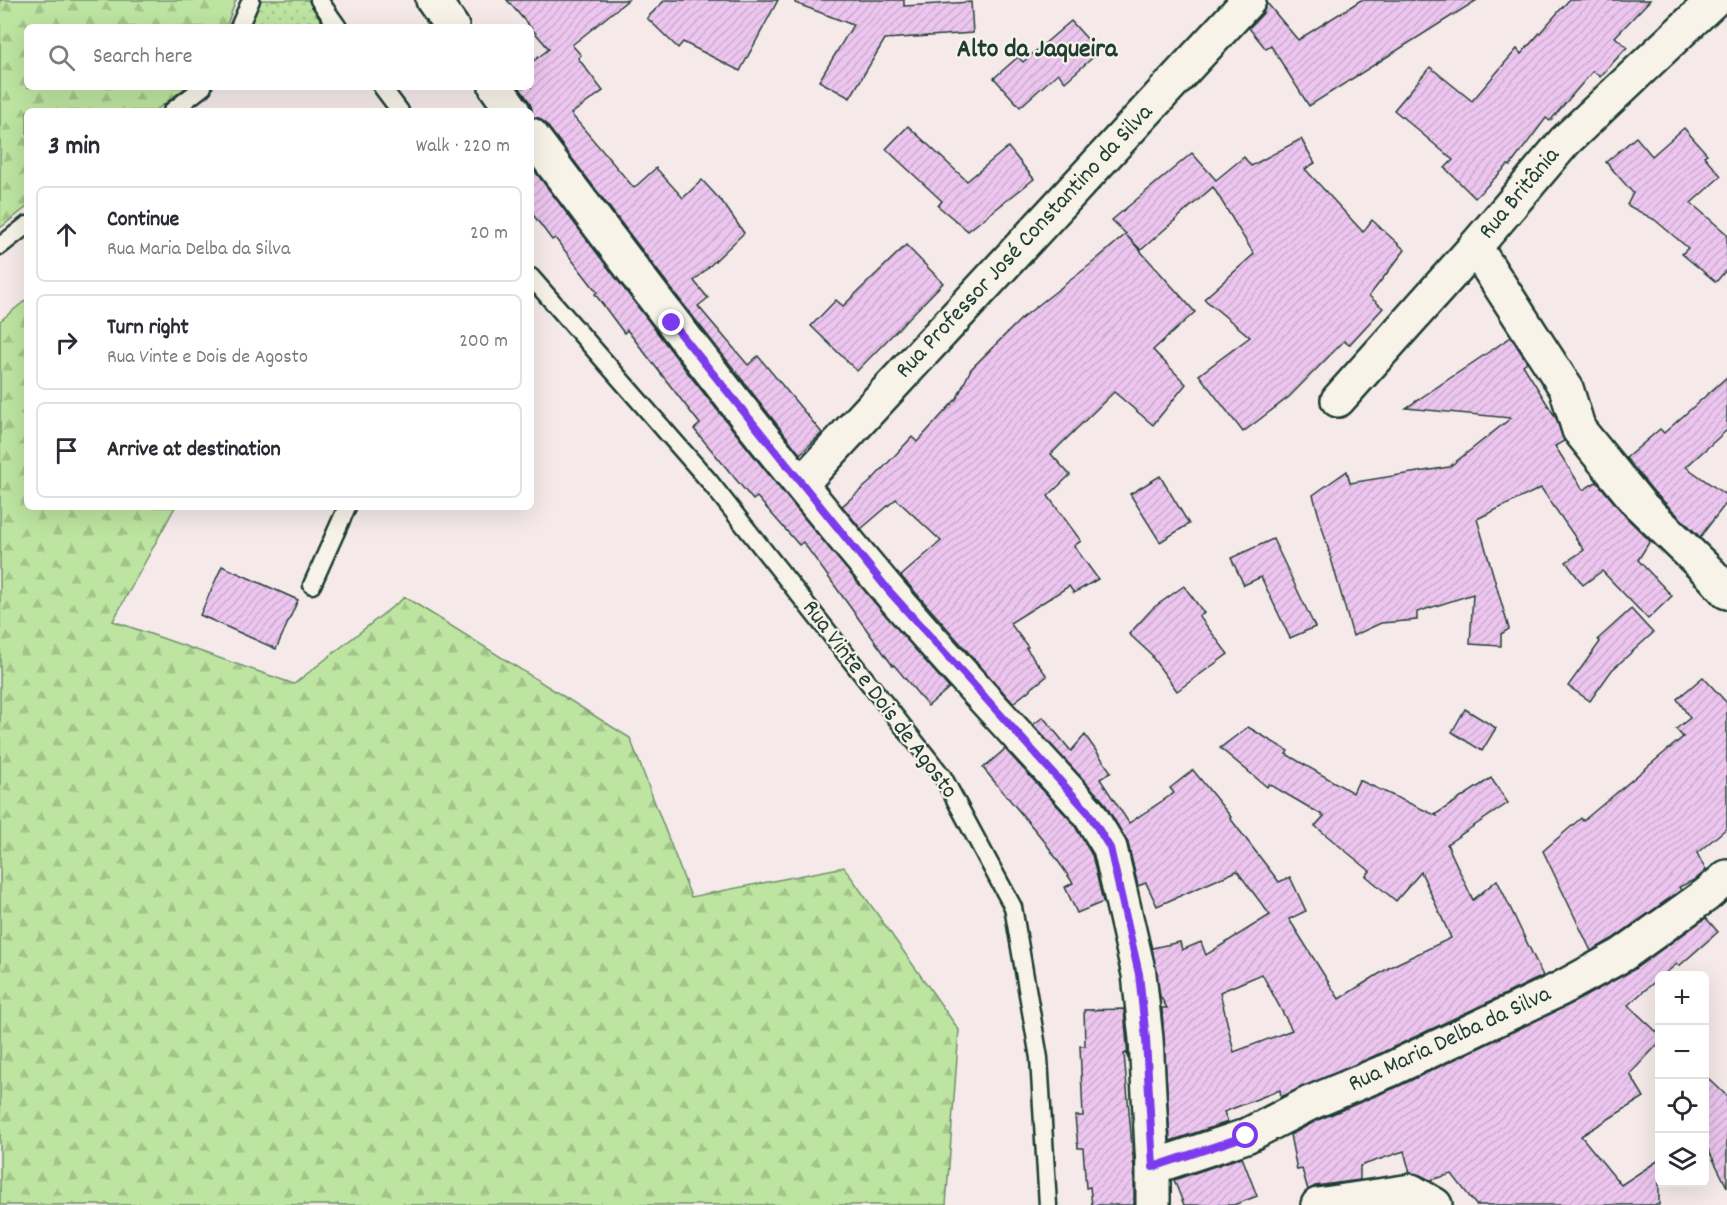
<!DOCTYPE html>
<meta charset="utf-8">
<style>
body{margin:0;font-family:Dekko,sans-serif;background:#f2f2f3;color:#2b2b33}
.controls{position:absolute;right:18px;bottom:18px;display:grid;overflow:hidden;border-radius:9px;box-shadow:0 6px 24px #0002}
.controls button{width:54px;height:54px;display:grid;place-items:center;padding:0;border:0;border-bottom:2px solid #e1e1e2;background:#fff;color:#2b2b33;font:30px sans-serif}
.stop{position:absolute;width:18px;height:18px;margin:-14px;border:4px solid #7c3aed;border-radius:50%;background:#fff}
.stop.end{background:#7c3aed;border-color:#fff;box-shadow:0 2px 6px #0008}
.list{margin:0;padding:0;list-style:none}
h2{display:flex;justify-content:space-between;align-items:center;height:78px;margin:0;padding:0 24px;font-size:26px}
h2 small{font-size:20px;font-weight:400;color:#7c7c81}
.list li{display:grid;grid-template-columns:39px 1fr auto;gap:18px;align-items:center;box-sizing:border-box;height:96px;margin:0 12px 12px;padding:0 12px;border:2px solid #e1e1e2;border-radius:9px}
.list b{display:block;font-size:22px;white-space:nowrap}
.list p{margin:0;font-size:20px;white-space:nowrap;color:#7c7c81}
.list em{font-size:20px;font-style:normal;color:#7c7c81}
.icon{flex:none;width:33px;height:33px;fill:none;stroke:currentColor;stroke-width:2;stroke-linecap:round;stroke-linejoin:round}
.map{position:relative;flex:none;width:1727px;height:1205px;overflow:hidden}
.search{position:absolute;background:#fff;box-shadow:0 6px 24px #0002;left:24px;top:24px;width:510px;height:66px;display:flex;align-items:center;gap:15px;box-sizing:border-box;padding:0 21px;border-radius:9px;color:#7c7c81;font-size:22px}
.panel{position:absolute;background:#fff;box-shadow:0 6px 24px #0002;left:24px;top:108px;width:510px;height:402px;border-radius:9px}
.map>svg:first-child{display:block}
.grass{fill:url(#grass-dots);stroke:#6e906a;stroke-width:1.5}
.forest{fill:url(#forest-firs);stroke:#6e906a;stroke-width:1.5}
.building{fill:url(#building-hatch);stroke:#1f3d34;stroke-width:1.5;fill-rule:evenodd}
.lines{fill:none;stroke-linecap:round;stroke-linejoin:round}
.service-casing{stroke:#1f3d34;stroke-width:21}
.minor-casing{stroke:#1f3d34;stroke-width:38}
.service{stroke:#f7f3e8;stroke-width:16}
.minor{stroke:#f7f3e8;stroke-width:33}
.route{stroke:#7c3aed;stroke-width:8}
.labels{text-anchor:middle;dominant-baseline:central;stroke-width:4.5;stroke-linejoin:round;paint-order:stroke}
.street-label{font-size:24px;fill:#1f3d34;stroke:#f7f3e8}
.neighbourhood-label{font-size:26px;font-weight:bold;fill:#1f3d34;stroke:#f7f3e8}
</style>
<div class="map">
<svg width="1727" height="1205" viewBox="0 0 1727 1205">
<defs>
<pattern id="grass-dots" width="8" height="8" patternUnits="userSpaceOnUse" patternTransform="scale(1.5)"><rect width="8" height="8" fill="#bde4a0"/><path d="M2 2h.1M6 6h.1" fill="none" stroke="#a2c48a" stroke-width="1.8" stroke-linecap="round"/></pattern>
<pattern id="forest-firs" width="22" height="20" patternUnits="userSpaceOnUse" patternTransform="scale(1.5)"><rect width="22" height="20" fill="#bde4a0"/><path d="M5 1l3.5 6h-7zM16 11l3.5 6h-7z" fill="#a2c48a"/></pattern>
<pattern id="building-hatch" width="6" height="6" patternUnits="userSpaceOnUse" patternTransform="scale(1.5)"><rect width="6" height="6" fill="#edc6ef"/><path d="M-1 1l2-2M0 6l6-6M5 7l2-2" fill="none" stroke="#cbabce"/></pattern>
</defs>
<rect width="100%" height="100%" fill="#f5eae9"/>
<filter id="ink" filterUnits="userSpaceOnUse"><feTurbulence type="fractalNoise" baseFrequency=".0167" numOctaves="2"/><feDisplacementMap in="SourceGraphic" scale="12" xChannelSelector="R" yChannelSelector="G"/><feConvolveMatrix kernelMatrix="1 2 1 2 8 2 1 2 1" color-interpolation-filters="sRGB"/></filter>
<g filter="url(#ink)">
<!-- grass -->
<polygon class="grass" points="258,0 308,0 327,27 246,27"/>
<!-- forest -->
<g class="forest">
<polygon points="0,0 236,0 226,27 27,27 27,87 186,87 155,111 27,111 27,207 0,228"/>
<polygon points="27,299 27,507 175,507 113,621 294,684 405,597 630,738 691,897 844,867 959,1030 946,1205 0,1205 0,321"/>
</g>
<!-- building -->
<g class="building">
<polygon points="507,0 628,0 572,45 581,55 578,58 603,91 571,114 634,188 656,168 683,198 702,180 724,204 744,233 694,281 708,298 698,306 748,365 758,356 822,433 800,454 677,296 546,124 539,118 531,117 532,109 529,101 519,87 531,87 531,63 549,49"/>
<polygon points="665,0 778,0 740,71 683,42 678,48 647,18"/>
<polygon points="795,0 904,0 904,6 971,2 973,33 885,39 850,98 819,81 853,25 795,3"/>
<polygon points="1361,0 1477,0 1309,106 1271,46 1266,49 1249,28 1263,13 1267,3 1298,40"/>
<polygon points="1569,0 1650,0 1615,37 1627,47 1600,77 1593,71 1550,121 1546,118 1510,166 1508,165 1475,198 1445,168 1453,160 1394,110 1430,67 1472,101 1517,49 1521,54"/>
<polygon points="1071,21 1099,52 1065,82 1058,73 1020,107 994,78 1018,57 1023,62"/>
<polygon points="908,126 967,181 1008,147 1034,179 968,231 938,206 942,201 886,149"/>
<polygon points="1684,128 1707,154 1704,156 1721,176 1691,203 1727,234 1727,269 1716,282 1682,254 1688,248 1655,220 1627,205 1633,193 1606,162 1636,137 1652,156"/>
<polygon points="1301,139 1315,163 1305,169 1363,232 1372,220 1405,250 1369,296 1383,308 1349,345 1344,341 1289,397 1243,432 1199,375 1250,337 1204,299 1254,254 1213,187 1141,250 1127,236 1195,312 1153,350 1186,384 1153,425 1114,392 1051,454 1070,475 1048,496 1081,541 1074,546 1098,579 1074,593 1069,586 1010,623 1028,647 1026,648 1047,676 1013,703 901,576 941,541 896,499 861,529 842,506 870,482 912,437 917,442 957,398 971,369 1022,318 1091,264 1126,234 1112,220 1192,153 1216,180 1244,157 1251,166"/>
<polygon points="531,166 691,377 781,490 874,602 949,688 928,706 894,665 893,666 803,542 799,545 757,497 753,500 694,429 700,424 627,330 624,333 595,294 597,292 555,238 552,240 531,212"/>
<polygon points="906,245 943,283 857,371 811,326 836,300 843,306"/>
<polygon points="1511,337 1527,362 1523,365 1556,418 1564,441 1555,446 1583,490 1596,482 1598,483 1626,517 1650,541 1638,560 1672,596 1648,619 1602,571 1583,585 1566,562 1584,550 1541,488 1477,519 1509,629 1501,634 1501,646 1470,644 1473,594 1417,612 1417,620 1381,623 1353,636 1313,495 1347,471 1350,483 1449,467 1511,418 1406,408"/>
<polygon points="1727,377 1727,430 1686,467 1727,496 1727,502 1700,537 1654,492 1626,458 1660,429 1664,433"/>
<polygon points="1160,476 1189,524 1160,542 1130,494"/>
<polygon points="1273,539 1315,627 1290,638 1261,577 1244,585 1231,558"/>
<polygon points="222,566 298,600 276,649 200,615"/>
<polygon points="1184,586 1204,613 1199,616 1228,654 1177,691 1152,657 1153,656 1129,634 1153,608"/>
<polygon points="1631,609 1653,633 1612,670 1590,701 1568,686 1600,642 1598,639"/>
<polygon points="1703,677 1727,703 1727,828 1697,853 1706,871 1696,879 1679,887 1681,890 1612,939 1591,951 1543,851 1581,818 1583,821 1683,737 1676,729 1690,718 1677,699"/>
<polygon points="1465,709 1496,728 1482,751 1452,732"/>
<path d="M1043,717L1071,751L1085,735L1111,772L1100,779L1129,823L1174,793L1170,788L1193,770L1231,817L1230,818L1279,882L1290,877L1306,911L1289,919L1339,999L1390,967L1451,938L1421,872L1396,901L1366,876L1370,871L1315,826L1324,816L1269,784L1267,787L1220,748L1248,727L1288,751L1286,754L1353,793L1359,780L1437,816L1436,814L1491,778L1508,803L1447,844L1473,900L1497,880L1543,976L1381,1053L1281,1097L1280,1090L1224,1112L1228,1122L1170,1141L1162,1008H1167L1160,996L1152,948L1180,942L1182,950L1201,942L1206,955L1270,915L1237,871L1157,906L1146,883L1138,886L1128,843L1104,802L1033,725ZM1262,974L1292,1030L1234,1052L1220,992Z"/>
<polygon points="1005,749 1073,823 1092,855 1103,902 1077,913 1065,887 1073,883 1045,842 983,768"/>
<polygon points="1706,918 1718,932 1679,966 1677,964 1663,975 1659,975 1659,978 1628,1005 1659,1034 1659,1043 1630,1074 1644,1097 1581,1136 1621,1185 1659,1160 1659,1205 1476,1205 1452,1174 1430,1180 1420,1175 1410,1173 1404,1151 1360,1166 1360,1180 1315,1186 1308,1190 1302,1169 1297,1170 1290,1135 1318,1120 1397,1087 1569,1005 1633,970"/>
<polygon points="1124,1009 1128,1059 1126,1053 1124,1054 1134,1168 1134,1205 1092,1205 1090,1187 1086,1188 1083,1148 1078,1148 1075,1116 1083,1116 1080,1046 1085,1046 1084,1010"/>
<polygon points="1709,1079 1727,1096 1727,1187 1704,1141 1704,1083"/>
<polygon points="1242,1157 1257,1196 1234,1205 1184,1205 1174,1180"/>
</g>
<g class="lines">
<defs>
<g id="service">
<polyline points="319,0 338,27"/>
<polyline points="239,27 251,0"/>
<polyline points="382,87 400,111"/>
<polyline points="172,111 203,87"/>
<polyline points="0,246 27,225"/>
<polyline points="531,277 709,481 943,777 1013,907 1039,1058 1048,1205"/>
<polyline points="312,585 347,507"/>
</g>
<g id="minor">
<polyline points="433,0 452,27"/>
<polyline points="496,87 513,111"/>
<path d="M531,135C647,289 763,443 888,590C952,666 1021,738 1088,812L1110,848L1139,974L1146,1039L1153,1167V1205"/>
<polyline points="1475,247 1566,388 1579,430 1640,505 1710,573 1727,592"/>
<polyline points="1338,400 1475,247 1565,141 1714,0"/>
<polyline points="801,484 1249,0"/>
<polyline points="1153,1167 1246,1136 1310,1103 1389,1070 1560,989 1622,955 1706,895 1727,877"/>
<polyline points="1318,1205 1411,1191 1435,1205"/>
</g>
</defs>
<!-- service casing -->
<use href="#service" class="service-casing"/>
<!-- minor casing -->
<use href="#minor" class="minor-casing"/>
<!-- service -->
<use href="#service" class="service"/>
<!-- minor -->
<use href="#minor" class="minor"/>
</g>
</g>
<g class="lines" filter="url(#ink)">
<!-- route -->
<polyline class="route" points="672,323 889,591 1088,812 1110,848 1139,974 1146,1039 1153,1167 1246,1136"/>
</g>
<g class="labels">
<!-- street labels -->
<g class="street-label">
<text transform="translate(1520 194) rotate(-50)">Rua Britânia</text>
<text transform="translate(1025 242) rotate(-47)">Rua Professor José Constantino da Silva</text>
<text transform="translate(879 700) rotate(53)">Rua Vinte e Dois de Agosto</text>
<text transform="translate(1450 1040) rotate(-25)">Rua Maria Delba da Silva</text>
</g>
<!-- neighbourhood labels -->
<g class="neighbourhood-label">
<text x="1037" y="50">Alto da Jaqueira</text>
</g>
</g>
</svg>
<div class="controls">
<button>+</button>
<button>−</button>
<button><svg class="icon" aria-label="locate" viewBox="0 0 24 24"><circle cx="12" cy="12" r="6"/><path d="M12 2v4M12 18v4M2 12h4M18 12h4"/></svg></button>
<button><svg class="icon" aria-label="layers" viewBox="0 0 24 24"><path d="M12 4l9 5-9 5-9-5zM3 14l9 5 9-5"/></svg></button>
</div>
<div class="stop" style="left:1246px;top:1136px"></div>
<div class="stop end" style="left:672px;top:323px"></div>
<div class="search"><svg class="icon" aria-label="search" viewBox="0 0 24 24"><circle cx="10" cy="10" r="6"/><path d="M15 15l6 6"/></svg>Search here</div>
<section class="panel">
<h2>3 min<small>Walk · 220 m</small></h2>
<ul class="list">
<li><svg class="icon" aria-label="ahead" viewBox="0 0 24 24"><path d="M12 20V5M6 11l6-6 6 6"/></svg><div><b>Continue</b><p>Rua Maria Delba da Silva</p></div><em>20 m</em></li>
<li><svg class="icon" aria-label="right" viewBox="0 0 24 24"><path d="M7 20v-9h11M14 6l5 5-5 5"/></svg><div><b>Turn right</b><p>Rua Vinte e Dois de Agosto</p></div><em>200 m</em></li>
<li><svg class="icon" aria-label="arrive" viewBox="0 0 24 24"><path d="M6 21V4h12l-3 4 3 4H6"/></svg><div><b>Arrive at destination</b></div></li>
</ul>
</section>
</div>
